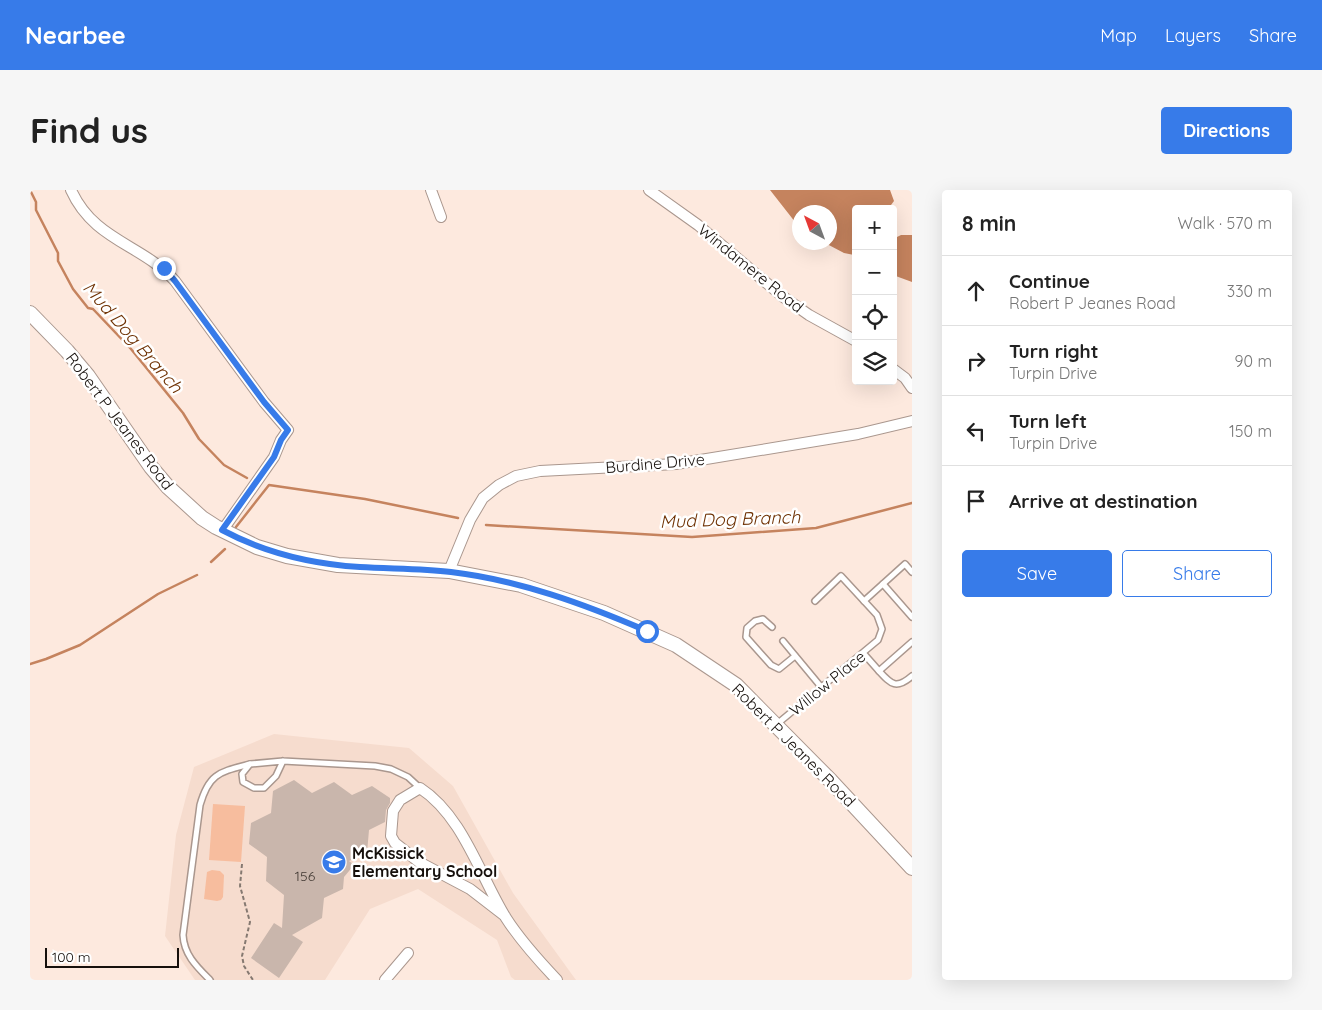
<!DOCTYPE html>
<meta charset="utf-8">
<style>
body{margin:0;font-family:Quicksand,sans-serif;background:#f6f6f6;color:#222}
.controls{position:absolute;right:15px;top:15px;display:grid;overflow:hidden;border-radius:5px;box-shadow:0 5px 20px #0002}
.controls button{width:45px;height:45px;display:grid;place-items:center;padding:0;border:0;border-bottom:1px solid #e0e0e0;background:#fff;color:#222;font:25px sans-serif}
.compass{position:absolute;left:762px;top:15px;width:45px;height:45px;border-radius:50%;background:#fff;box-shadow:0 5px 20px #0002;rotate:319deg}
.scale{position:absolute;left:15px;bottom:12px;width:134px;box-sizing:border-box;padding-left:5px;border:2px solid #16100c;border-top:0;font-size:14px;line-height:18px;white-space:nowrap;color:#16100c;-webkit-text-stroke:4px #fff;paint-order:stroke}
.stop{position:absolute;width:15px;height:15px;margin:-11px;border:4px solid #377be9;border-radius:50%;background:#fff}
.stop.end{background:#377be9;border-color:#fff;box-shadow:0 1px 5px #0008}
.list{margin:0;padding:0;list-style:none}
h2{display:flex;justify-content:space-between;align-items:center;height:65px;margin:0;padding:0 20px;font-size:21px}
h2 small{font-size:16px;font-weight:400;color:#767676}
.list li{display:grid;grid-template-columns:32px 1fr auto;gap:15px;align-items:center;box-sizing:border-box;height:70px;padding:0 20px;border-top:1px solid #e0e0e0}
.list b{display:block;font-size:19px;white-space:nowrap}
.list p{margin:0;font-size:16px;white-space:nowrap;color:#767676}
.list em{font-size:16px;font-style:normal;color:#767676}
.actions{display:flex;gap:10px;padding:15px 20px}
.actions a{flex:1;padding:11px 0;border:1px solid #377be9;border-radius:5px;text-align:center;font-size:18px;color:#377be9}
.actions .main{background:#377be9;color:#fff}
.icon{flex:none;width:28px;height:28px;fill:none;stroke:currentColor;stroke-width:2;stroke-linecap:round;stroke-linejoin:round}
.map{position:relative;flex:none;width:882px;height:790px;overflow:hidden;border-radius:5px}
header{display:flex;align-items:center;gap:30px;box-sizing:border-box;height:70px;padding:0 25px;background:#377be9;color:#fff}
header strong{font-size:24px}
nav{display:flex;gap:28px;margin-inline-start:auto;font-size:18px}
.intro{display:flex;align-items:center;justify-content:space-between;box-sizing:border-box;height:120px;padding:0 30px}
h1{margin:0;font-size:35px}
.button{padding:12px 22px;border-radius:5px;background:#377be9;color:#fff;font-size:18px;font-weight:700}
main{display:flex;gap:30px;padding:0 30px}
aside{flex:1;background:#fff;border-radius:5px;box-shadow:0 5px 20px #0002}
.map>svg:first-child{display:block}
.built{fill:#f6dcce}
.green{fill:#f7bd9e}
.water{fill:#c5835e}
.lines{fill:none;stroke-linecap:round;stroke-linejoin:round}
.stream{stroke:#c5835e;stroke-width:2.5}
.building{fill:#c9b6ac}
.lane-casing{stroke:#aa978e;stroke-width:8}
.street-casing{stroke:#aa978e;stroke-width:12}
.secondary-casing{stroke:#aa978e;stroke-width:16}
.path{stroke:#857971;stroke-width:2;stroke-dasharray:4 2.5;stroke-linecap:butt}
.lane{stroke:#fff;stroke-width:5}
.street{stroke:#fff;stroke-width:10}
.secondary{stroke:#fff;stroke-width:14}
.route{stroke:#377be9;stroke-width:6}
.labels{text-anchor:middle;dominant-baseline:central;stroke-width:5;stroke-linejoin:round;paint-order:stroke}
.number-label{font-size:14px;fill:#433a34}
.street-label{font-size:16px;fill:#16100c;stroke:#fff}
.poi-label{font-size:16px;font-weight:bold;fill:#16100c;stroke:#fff;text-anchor:start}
.water-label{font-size:18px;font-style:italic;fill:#6f3204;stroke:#fff}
</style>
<header>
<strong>Nearbee</strong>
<nav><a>Map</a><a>Layers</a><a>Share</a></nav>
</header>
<div class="intro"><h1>Find us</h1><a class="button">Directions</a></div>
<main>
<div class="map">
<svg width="882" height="790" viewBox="0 0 882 790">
<rect width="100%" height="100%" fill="#fde9de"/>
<!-- built -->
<polygon class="built" points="244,544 379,558 423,596 483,703 546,790 485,790 481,787 467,750 388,699 340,719 295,790 165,790 135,746 146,645 164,577"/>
<!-- green -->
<g class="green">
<polygon points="183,614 215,616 211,672 179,670"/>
<polygon points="182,680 190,681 194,685 193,707 191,710 187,711 174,709 177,682"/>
</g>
<!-- water -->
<g class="water">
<polygon points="740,0 860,0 864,11 858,19 826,19 826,65 824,65 814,63 795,53 799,52 799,22 769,22 769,37"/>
<polygon points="871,45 882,45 882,92 863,85 863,49"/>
</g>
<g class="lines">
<!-- stream -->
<g class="stream">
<polyline points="0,0 6,12 6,20 28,63 28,71 43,99 58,118 63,119 101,159 153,223 169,249 194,275 217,288"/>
<polyline points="456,335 662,347 786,338 882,313"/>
<polyline points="206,337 239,295 335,309 428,328"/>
<polyline points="181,372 195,359"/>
<polyline points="0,474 16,469 50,455 128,404 167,385"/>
</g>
</g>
<!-- building -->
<polygon class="building" points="264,590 282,603 304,592 322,605 342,596 360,608 360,613 356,620 355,632 339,640 337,663 319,671 324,675 314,687 313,699 294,708 292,728 262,745 273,752 249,788 221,768 244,733 252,738 254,705 236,691 237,667 219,654 221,633 241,623 243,601"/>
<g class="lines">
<defs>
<g id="lane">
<polyline points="853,394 882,427"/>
<polyline points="834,411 875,374 882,382"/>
<polyline points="742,437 733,429 725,431 717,438 716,447 741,475 749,479 765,466"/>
<polyline points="753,451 792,498"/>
<polyline points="834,464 849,481 882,452"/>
<path d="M849,481C861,494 866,500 882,486"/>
<polyline points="747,534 848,450 852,439 847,425 811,386 785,411"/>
<polyline points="253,571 246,586 234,598 224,598 213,592 212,584 220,574 253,571 345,576 361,579 378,587 390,598"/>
<path d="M180,790C167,777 154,765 153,745L170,615C179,583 190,582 220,574"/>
</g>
<g id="street">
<path d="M41,0C64,51 112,54 145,91L234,212L258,240L251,250L244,267L192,341"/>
<polyline points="401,0 411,27"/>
<polyline points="619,0 668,35 752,106 779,125 826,151"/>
<polyline points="863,179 875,188 882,198"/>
<polyline points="419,381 440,330 453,308 469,295 486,286 510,281 646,274 828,244 882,231"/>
<path d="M475,726L440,699L389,672L365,653L361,646L363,621L370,610L390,598C433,626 450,686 476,728C490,750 509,771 527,790"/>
<polyline points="355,790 378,763"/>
</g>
<polyline id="secondary" points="0,123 37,161 58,186 121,277 138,297 172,328 186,337 227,357 257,366 308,375 419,381 491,395 574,423 646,455 706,495 801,591 882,678"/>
</defs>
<!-- lane casing -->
<use href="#lane" class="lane-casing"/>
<!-- street casing -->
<use href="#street" class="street-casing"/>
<!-- secondary casing -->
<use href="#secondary" class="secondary-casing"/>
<!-- path -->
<polyline class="path" points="212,674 210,696 220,732 212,766 214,776 223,790"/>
<!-- lane -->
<use href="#lane" class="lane"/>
<!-- street -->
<use href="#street" class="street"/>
<!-- secondary -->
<use href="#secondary" class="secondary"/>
</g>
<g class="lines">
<!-- route -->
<path class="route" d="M134,78L145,91L234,212L258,240L251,250L244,267L192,340C235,363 282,374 330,377C360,379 391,378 421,382C489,390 554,414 617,441"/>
</g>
<!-- icons -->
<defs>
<symbol id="school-disc" viewBox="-11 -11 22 22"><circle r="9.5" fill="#377be9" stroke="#fff"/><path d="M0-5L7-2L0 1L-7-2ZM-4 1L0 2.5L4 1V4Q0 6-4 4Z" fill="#fff"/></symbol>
</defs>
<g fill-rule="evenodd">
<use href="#school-disc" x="290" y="658" width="28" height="28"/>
</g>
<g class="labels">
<!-- number labels -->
<g class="number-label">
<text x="275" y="686">156</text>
</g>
<!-- street labels -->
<g class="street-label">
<text transform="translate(721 78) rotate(39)">Windamere Road</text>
<text transform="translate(90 231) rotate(53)">Robert P Jeanes Road</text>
<text transform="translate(625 273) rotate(-5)">Burdine Drive</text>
<text transform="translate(797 493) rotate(-39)">Willow Place</text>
<text transform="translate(764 555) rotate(45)">Robert P Jeanes Road</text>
</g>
<!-- poi labels -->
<g class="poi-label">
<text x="322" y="663">McKissick<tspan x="322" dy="18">Elementary School</tspan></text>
</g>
<!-- water labels -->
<g class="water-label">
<text transform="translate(103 147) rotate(49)">Mud Dog Branch</text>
<text transform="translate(700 329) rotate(-2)">Mud Dog Branch</text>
</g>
</g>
</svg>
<div class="controls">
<button>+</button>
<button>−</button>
<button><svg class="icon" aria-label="locate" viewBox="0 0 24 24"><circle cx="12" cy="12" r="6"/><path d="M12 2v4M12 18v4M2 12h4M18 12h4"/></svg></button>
<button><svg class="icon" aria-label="layers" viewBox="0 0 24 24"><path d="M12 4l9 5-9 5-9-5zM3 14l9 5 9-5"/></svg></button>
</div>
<svg class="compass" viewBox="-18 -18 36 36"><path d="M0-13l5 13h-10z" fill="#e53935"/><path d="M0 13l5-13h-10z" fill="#767676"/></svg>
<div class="scale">100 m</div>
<div class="stop" style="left:617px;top:441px"></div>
<div class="stop end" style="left:134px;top:78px"></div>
</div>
<aside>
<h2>8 min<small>Walk · 570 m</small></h2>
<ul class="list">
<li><svg class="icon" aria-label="ahead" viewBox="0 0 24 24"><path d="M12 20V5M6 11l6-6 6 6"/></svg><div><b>Continue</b><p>Robert P Jeanes Road</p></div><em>330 m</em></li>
<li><svg class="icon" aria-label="right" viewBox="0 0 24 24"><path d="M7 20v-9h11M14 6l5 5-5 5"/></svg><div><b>Turn right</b><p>Turpin Drive</p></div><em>90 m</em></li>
<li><svg class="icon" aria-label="left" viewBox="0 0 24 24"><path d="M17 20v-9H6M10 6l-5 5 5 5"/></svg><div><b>Turn left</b><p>Turpin Drive</p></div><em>150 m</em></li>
<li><svg class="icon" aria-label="arrive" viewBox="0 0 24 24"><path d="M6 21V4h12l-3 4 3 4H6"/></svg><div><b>Arrive at destination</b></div></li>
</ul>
<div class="actions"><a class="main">Save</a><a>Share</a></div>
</aside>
</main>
